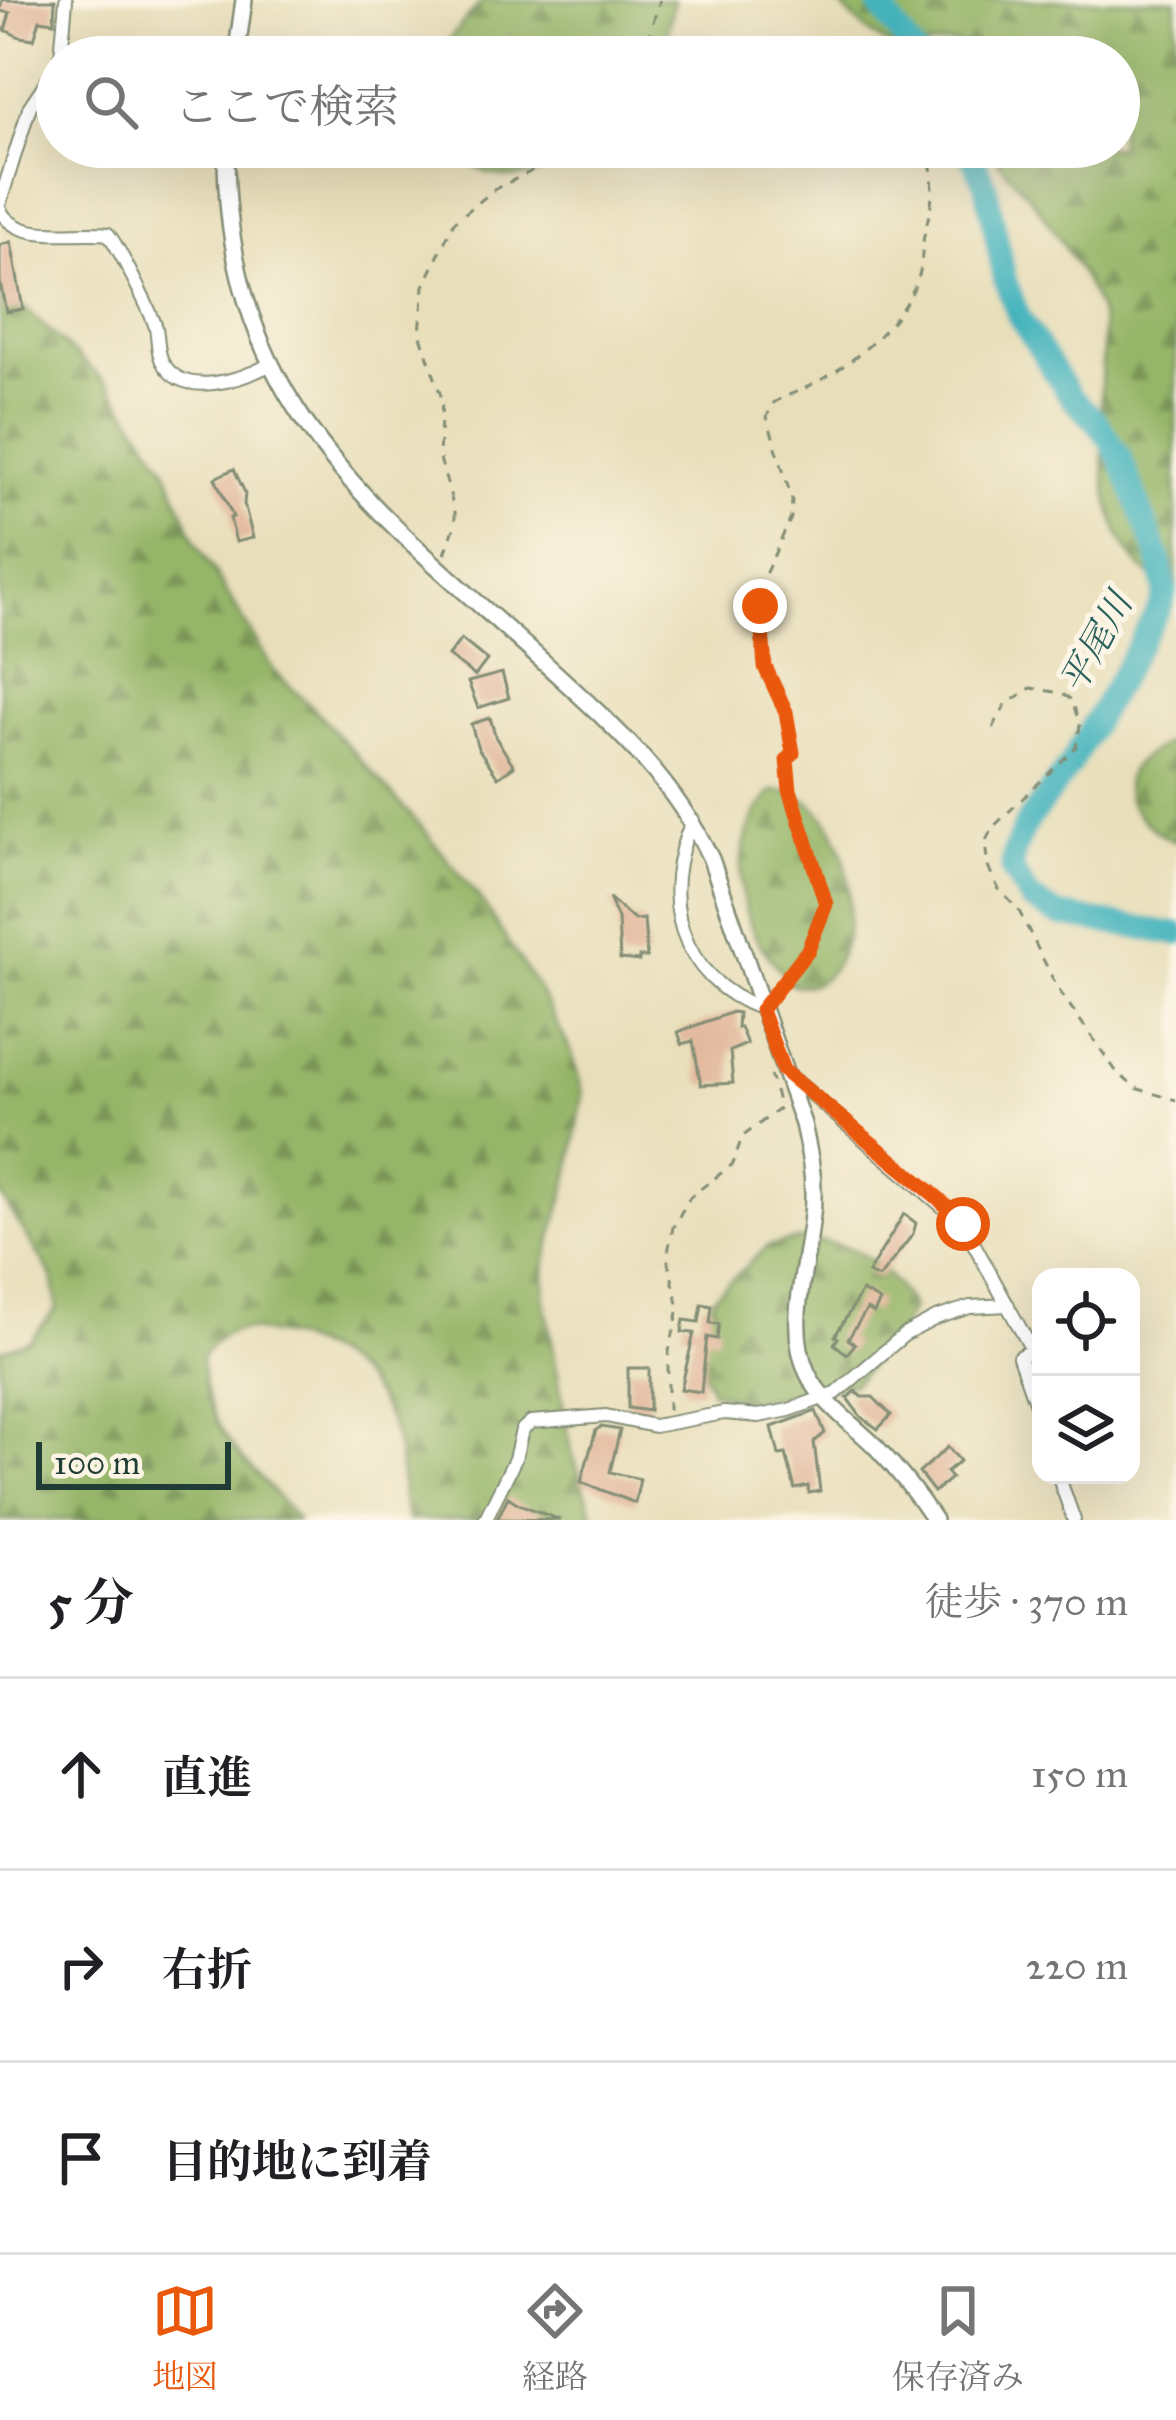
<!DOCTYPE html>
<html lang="ja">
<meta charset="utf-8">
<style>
body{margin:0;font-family:"IM FELL Great Primer","Noto Serif JP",serif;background:#f6f6f6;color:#202124}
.controls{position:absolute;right:36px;bottom:36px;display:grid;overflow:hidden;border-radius:24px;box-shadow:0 12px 48px #0002}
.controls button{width:108px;height:108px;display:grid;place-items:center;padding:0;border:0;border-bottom:3px solid #e0e0e0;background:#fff;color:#202124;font:60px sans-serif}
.scale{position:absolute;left:36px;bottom:30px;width:195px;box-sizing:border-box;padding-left:12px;border:6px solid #1f3d34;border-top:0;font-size:33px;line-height:42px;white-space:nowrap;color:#1f3d34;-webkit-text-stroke:9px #fcf5e5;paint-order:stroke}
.stop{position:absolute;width:36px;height:36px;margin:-27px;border:9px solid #ea580c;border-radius:50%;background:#fff}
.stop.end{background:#ea580c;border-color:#fff;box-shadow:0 3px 12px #0008}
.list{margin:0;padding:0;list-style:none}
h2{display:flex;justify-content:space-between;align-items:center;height:156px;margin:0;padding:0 48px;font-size:51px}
h2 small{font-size:39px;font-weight:400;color:#757577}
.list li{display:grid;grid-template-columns:78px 1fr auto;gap:36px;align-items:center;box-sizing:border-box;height:192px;padding:0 48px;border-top:3px solid #e0e0e0}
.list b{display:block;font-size:45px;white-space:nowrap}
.list em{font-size:39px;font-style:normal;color:#757577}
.icon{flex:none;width:66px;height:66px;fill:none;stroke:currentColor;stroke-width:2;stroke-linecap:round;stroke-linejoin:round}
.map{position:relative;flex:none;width:1176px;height:1520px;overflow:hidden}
.search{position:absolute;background:#fff;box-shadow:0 12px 48px #0002;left:36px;right:36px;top:36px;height:132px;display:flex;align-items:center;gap:30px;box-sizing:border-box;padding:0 42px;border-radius:66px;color:#757577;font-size:45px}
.sheet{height:732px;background:#fff}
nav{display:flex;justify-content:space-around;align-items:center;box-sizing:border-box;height:168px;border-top:3px solid #e0e0e0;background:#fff;font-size:33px;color:#757577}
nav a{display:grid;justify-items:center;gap:6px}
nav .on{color:#ea580c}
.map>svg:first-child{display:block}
.forest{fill:url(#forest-firs);stroke:#5a794e;stroke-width:3}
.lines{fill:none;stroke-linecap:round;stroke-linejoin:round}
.river{stroke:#44b4bd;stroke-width:24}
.building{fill:#e1b69a}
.minor-casing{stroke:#848e76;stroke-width:16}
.tertiary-casing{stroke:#848e76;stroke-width:20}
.path{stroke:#848e76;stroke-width:3;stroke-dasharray:9 9;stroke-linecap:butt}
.minor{stroke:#fff;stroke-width:12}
.tertiary{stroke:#fff;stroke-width:15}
.route{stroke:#ea580c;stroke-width:15}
.labels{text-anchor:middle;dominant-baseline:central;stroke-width:10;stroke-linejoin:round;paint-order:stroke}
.water-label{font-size:36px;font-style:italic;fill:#2a615d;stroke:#fcf5e5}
</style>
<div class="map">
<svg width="1176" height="1520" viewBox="0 0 1176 1520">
<defs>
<pattern id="forest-firs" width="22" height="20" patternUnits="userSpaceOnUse" patternTransform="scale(3)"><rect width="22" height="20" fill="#95b568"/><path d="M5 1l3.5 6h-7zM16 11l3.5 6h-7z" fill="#799456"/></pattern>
</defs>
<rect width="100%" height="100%" fill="#fcf5e5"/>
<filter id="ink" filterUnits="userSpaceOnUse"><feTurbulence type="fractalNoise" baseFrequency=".00833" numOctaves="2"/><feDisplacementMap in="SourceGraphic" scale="24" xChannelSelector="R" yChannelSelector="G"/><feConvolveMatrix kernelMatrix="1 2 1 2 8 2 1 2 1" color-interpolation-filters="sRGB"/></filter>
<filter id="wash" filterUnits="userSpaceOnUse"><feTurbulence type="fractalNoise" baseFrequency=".004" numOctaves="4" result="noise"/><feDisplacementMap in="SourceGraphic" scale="48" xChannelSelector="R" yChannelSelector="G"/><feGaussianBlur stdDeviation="2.7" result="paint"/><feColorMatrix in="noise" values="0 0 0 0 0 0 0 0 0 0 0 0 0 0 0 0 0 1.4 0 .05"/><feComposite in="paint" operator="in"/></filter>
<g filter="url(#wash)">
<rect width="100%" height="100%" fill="#e8deb9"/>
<!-- forest -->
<g class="forest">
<polygon points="483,0 674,0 667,33 656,57 434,57"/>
<path d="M835,0H1176V590C1098,562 1102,457 1101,389C1101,365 1106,338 1100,315C1093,288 1048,218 1029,196C1014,179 1000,166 988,147H1119V57H977C952,26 921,61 887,44C867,34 850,15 835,0Z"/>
<path d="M451,147H589C540,179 496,195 451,147Z"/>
<path d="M0,286L110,386L165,466L195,540L274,671L319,714L425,831L482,902L540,992L572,1053L583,1094L570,1172L546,1260L544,1294L570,1446L595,1520H408C399,1496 403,1463 395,1437C378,1378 331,1345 273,1334C235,1326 225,1327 201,1358C208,1443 250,1459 297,1520H0V1350L30,1340L57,1308L52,1276L0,1194Z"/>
<path d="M1176,738V842C1153,833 1116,803 1129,774C1136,757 1161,747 1176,738Z"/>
<path d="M773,791C871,789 872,1005 791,984C779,968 761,950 753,931C732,886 739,825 773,791Z"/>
<path d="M798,1240C854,1241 884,1261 912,1308L895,1337L854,1383L823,1391L746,1401L711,1391L696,1353L714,1296L768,1246Z"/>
</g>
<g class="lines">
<!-- river -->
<g class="river">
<polyline points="879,5 917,57"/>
<polyline points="967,147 986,186 1005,280 1019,317 1070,396 1098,423 1120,457 1159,558 1165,591 1161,606 1070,765 1026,824 1014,852 1012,870 1030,899 1058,915 1176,934"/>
</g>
</g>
<g id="blocks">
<!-- building -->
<g class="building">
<polygon points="2,0 55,0 54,22 40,20 34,39 20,37 5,30 10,13 0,11"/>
<polygon points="11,242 23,309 6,312 0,283 0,245"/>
<polygon points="234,469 245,493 244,504 253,538 236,542 230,518 233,517 215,478"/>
<polygon points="461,639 487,660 475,676 448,656"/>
<polygon points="502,673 509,698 478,708 468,682"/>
<polygon points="490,718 496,738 514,766 498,777 478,748 471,724"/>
<polygon points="609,898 634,920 644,919 647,957 639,957 639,961 620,959 618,919"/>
<polygon points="732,1012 738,1013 737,1028 740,1027 747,1044 730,1051 733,1083 701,1085 693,1041 682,1044 678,1032"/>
<polygon points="904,1214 916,1223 913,1234 879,1278 868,1273"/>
<polygon points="862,1291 880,1301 874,1313 867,1309 848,1339 855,1344 847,1354 834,1344 838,1338 835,1336"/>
<polygon points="702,1304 712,1306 710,1323 719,1324 717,1339 707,1337 701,1392 681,1389 694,1333 682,1332 684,1320 699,1322"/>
<polygon points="628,1368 649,1368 649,1411 628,1408"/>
<polygon points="855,1391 862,1397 873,1397 891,1415 878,1429 861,1417 847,1398"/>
<polygon points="816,1411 825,1433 814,1442 820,1491 809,1493 808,1486 795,1489 786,1454 779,1455 772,1427"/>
<polygon points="601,1427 620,1430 610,1472 640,1479 635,1503 581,1482 596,1430"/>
<polygon points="948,1447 960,1461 946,1472 951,1478 934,1492 919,1473"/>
<polygon points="508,1497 519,1504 560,1520 497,1519"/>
</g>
</g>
</g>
<g filter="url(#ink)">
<use href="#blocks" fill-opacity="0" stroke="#848e76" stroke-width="3"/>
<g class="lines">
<defs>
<g id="minor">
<polyline points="61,57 66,0"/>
<polyline points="0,202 30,106 57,66"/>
<path d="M0,210C19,245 74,229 108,234C117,244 150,310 155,325C159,336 156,349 162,361C182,401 243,379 271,364"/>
<path d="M693,820C657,896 679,979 762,1009"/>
<polyline points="784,1071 963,1224 1032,1350 1019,1357 1041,1419"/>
<polyline points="1058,1475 1074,1520"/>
<polyline points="485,1520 515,1459 522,1430 531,1422 606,1416 654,1426 724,1413 759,1416 789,1410 836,1393 904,1335 936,1318 970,1307 1008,1305"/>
</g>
<g id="tertiary">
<polyline points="236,57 244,0"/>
<path d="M226,147C224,415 385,515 561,678C623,735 674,782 711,859L803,1124C808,1148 814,1172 813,1197C813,1254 783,1318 807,1372C821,1403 853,1424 876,1447C898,1470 917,1494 934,1520"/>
</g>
</defs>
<!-- minor casing -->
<use href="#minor" class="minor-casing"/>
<!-- tertiary casing -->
<use href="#tertiary" class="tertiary-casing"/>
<!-- path -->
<g class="path">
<polyline points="642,57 660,0"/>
<polyline points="445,554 455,526 455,512 439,455 442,399 420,333 424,286 454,222 495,189 530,172 553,147"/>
<polyline points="993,728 1006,704 1031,688 1061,693 1072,700 1080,726 1076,747 992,828 985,843 988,867 999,890 1018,909 1058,989 1116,1071 1135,1088 1176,1100"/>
<path d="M775,995L807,950L826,904L790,790L787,761L793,753L786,712L765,667L761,645L762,581L791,518L792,500L767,417L772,404C785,395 799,392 813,384C853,365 900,323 917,281C923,267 921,251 924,236C931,206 937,185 928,155"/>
<polyline points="668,1410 668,1356 679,1308 667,1257 673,1227 690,1197 733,1164 742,1137 780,1108 770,1075"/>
</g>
<!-- minor -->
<use href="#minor" class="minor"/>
<!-- tertiary -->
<use href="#tertiary" class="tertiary"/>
</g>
</g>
<g class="lines" filter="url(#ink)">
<!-- route -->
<polyline class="route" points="760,606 765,667 786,712 793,753 787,760 790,790 826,904 808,950 761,1010 783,1070 938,1198 963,1224"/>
</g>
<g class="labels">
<!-- water labels -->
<g class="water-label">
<text transform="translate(1096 643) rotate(-61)">平尾川</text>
</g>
</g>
</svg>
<div class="controls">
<button><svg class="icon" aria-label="locate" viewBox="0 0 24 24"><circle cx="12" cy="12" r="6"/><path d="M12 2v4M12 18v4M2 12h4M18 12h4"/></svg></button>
<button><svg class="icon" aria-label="layers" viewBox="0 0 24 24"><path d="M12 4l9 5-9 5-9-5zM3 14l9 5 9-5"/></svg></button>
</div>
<div class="scale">100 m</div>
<div class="stop" style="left:963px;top:1224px"></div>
<div class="stop end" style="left:760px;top:606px"></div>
<div class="search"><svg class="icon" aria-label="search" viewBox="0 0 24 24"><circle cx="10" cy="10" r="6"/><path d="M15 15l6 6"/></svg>ここで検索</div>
</div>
<section class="sheet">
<h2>5 分<small>徒歩 · 370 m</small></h2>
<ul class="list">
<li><svg class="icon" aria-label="ahead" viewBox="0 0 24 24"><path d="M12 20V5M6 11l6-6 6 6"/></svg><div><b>直進</b></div><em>150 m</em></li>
<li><svg class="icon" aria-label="right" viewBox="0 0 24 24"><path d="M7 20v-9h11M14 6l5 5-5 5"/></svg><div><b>右折</b></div><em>220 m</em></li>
<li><svg class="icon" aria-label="arrive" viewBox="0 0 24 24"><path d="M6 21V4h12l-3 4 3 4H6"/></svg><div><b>目的地に到着</b></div></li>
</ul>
</section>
<nav>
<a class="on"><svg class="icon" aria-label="map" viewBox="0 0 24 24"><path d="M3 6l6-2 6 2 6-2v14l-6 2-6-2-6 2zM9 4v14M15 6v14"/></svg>地図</a>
<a><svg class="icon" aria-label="directions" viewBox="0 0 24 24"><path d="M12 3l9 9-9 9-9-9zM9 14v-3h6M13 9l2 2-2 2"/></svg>経路</a>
<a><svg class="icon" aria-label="saved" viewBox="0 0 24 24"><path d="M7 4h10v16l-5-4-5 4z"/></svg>保存済み</a>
</nav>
